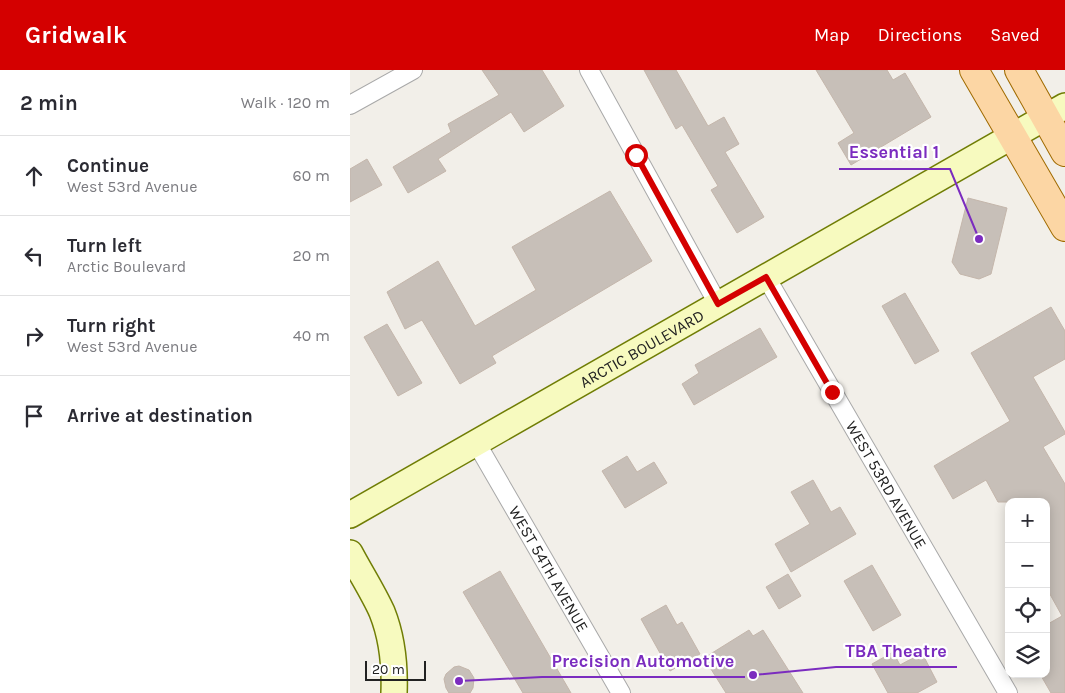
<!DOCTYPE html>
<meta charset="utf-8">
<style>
body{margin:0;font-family:Karla,sans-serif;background:#f7f7f7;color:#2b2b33}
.controls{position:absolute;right:15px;bottom:15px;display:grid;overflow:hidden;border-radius:10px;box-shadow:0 2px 12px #0003}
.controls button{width:45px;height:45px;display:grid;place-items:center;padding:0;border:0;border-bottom:1px solid #e1e1e2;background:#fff;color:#2b2b33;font:25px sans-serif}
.scale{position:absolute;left:15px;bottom:12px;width:61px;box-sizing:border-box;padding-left:5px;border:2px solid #222;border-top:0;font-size:14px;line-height:18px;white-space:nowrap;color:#222;-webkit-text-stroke:4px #fff;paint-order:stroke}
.stop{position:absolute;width:15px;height:15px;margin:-11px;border:4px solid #d40000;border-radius:50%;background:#fff}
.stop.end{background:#d40000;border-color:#fff;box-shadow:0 1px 5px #0008}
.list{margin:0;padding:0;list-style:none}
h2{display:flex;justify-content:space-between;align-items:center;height:65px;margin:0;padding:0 20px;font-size:21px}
h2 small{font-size:16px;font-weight:400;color:#7c7c81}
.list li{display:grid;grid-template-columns:32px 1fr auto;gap:15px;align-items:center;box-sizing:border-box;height:80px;padding:0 20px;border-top:1px solid #e1e1e2}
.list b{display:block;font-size:19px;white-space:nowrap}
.list p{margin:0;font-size:16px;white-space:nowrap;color:#7c7c81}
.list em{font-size:16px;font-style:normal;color:#7c7c81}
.icon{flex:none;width:28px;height:28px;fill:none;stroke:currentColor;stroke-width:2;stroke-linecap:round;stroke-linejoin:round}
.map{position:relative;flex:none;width:715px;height:623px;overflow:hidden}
header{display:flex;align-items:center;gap:30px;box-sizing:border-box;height:70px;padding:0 25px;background:#d40000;color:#fff}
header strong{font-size:24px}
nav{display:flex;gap:28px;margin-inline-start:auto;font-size:18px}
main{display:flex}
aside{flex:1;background:#fff}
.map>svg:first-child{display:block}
.building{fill:#c7bfb8;stroke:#c4b6ab}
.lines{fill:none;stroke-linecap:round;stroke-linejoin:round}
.minor-casing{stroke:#a9a9a9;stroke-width:20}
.secondary-casing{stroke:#707d05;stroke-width:28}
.primary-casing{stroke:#a06b00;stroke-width:30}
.minor{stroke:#fff;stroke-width:18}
.secondary{stroke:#f7fabf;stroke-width:25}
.primary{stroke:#fcd6a4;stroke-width:28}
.route{stroke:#d40000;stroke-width:6}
.labels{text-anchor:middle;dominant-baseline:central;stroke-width:4.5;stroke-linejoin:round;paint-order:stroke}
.street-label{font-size:16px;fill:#222;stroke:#fff}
.leader{fill:none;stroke:#7b2cbf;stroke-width:2}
.callout-dot{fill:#7b2cbf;stroke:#fff;stroke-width:2}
.callout-label{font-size:18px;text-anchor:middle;font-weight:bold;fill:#7b2cbf;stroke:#fff;stroke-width:4.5;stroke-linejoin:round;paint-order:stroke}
</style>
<header>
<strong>Gridwalk</strong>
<nav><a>Map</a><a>Directions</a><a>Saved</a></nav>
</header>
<main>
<aside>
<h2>2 min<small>Walk · 120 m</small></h2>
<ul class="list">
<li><svg class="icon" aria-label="ahead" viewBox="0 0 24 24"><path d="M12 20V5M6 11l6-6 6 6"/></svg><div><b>Continue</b><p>West 53rd Avenue</p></div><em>60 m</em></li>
<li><svg class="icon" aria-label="left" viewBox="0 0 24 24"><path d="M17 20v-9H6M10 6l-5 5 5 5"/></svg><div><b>Turn left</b><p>Arctic Boulevard</p></div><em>20 m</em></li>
<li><svg class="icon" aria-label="right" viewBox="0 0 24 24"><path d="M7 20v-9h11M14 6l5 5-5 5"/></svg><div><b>Turn right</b><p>West 53rd Avenue</p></div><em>40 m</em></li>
<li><svg class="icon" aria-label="arrive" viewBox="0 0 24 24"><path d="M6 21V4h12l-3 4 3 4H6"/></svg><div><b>Arrive at destination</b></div></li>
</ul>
</aside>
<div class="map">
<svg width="715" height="623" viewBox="0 0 715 623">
<rect width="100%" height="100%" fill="#f2efe9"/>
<!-- building -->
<g class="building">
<polygon points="132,0 192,0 214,36 174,62 161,42 88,89 96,101 58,123 43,97 101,62 98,54 149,25"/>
<polygon points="294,0 326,0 358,56 374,47 389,74 375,82 414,147 387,163 361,120 368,116 332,55 326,59"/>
<polygon points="466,0 537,0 543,10 555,3 581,47 501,95 488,73 504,63"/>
<polygon points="17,89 32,115 0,132 0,99"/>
<polygon points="260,121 302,191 142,286 146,293 110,314 72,250 55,259 37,222 88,191 125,256 186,220 162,177"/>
<polygon points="618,128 657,138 641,204 629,209 610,204 602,192"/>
<polygon points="555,223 589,281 565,294 532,236"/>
<polygon points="701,237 715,261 715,289 683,307 715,362 715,364 693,377 715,414 715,623 701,623 690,604 696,604 696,555 712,546 696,517 696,432 648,432 636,410 603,429 584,396 660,351 621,283"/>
<polygon points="37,254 72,313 48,326 14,267"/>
<polygon points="410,258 427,287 344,335 332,314 349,303 345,295"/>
<polygon points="277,386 287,402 304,392 317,413 275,438 252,401"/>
<polygon points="463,410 481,442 490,437 506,464 441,502 425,474 460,454 441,422"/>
<polygon points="522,495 551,545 523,561 494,511"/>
<polygon points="150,501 221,623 173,623 113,522"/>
<polygon points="438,504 451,526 429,539 416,517"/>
<polygon points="316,535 327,555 332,552 350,584 320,601 291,549"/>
<polygon points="399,560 403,566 413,560 453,623 376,623 354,588"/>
<polygon points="543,582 550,595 572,583 587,612 567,623 538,623 522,594"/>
<polygon points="109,596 119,600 124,608 123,618 120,623 99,623 96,618 94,609 96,604 104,597"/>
</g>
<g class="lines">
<defs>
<g id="minor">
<polyline points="239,0 368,234"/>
<polyline points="0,35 63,0"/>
<path id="s1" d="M416,207L658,623"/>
<path id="s2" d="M127,374L271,623"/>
</g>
<g id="secondary">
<path id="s3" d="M0,445L715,36"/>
<path d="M0,483C10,502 23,522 32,542C42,567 45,596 44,623"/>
</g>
<g id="primary">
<polyline points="624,0 715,157"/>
<polyline points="669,0 715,82"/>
</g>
</defs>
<!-- minor casing -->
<use href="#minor" class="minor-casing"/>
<!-- secondary casing -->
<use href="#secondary" class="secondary-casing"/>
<!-- primary casing -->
<use href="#primary" class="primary-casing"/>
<!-- minor -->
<use href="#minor" class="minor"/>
<!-- secondary -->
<use href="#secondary" class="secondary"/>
<!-- primary -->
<use href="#primary" class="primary"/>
</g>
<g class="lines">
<!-- route -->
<polyline class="route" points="286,85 368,234 416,207 482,322"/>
</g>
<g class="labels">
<!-- street labels -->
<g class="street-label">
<text stroke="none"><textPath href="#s3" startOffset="336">ARCTIC BOULEVARD</textPath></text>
<text stroke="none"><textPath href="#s1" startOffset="240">WEST 53RD AVENUE</textPath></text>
<text stroke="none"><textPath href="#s2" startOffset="144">WEST 54TH AVENUE</textPath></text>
</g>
</g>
<!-- callouts -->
<path class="leader" d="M629 169L600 99H489M403 605L486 597H607M109 611L192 607H395"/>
<g class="callout-dot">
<circle cx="629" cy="169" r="5"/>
<circle cx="403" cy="605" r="5"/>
<circle cx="109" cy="611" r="5"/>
</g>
<g class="callout-label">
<text x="544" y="88">Essential 1</text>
<text x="546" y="587">TBA Theatre</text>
<text x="293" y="597">Precision Automotive</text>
</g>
</svg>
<div class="controls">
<button>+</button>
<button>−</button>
<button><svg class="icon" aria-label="locate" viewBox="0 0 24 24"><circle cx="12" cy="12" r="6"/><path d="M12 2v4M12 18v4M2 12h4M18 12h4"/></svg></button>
<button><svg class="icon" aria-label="layers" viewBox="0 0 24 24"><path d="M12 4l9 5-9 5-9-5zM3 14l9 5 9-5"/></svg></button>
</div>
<div class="scale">20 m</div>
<div class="stop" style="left:286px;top:85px"></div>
<div class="stop end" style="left:482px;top:322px"></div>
</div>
</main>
